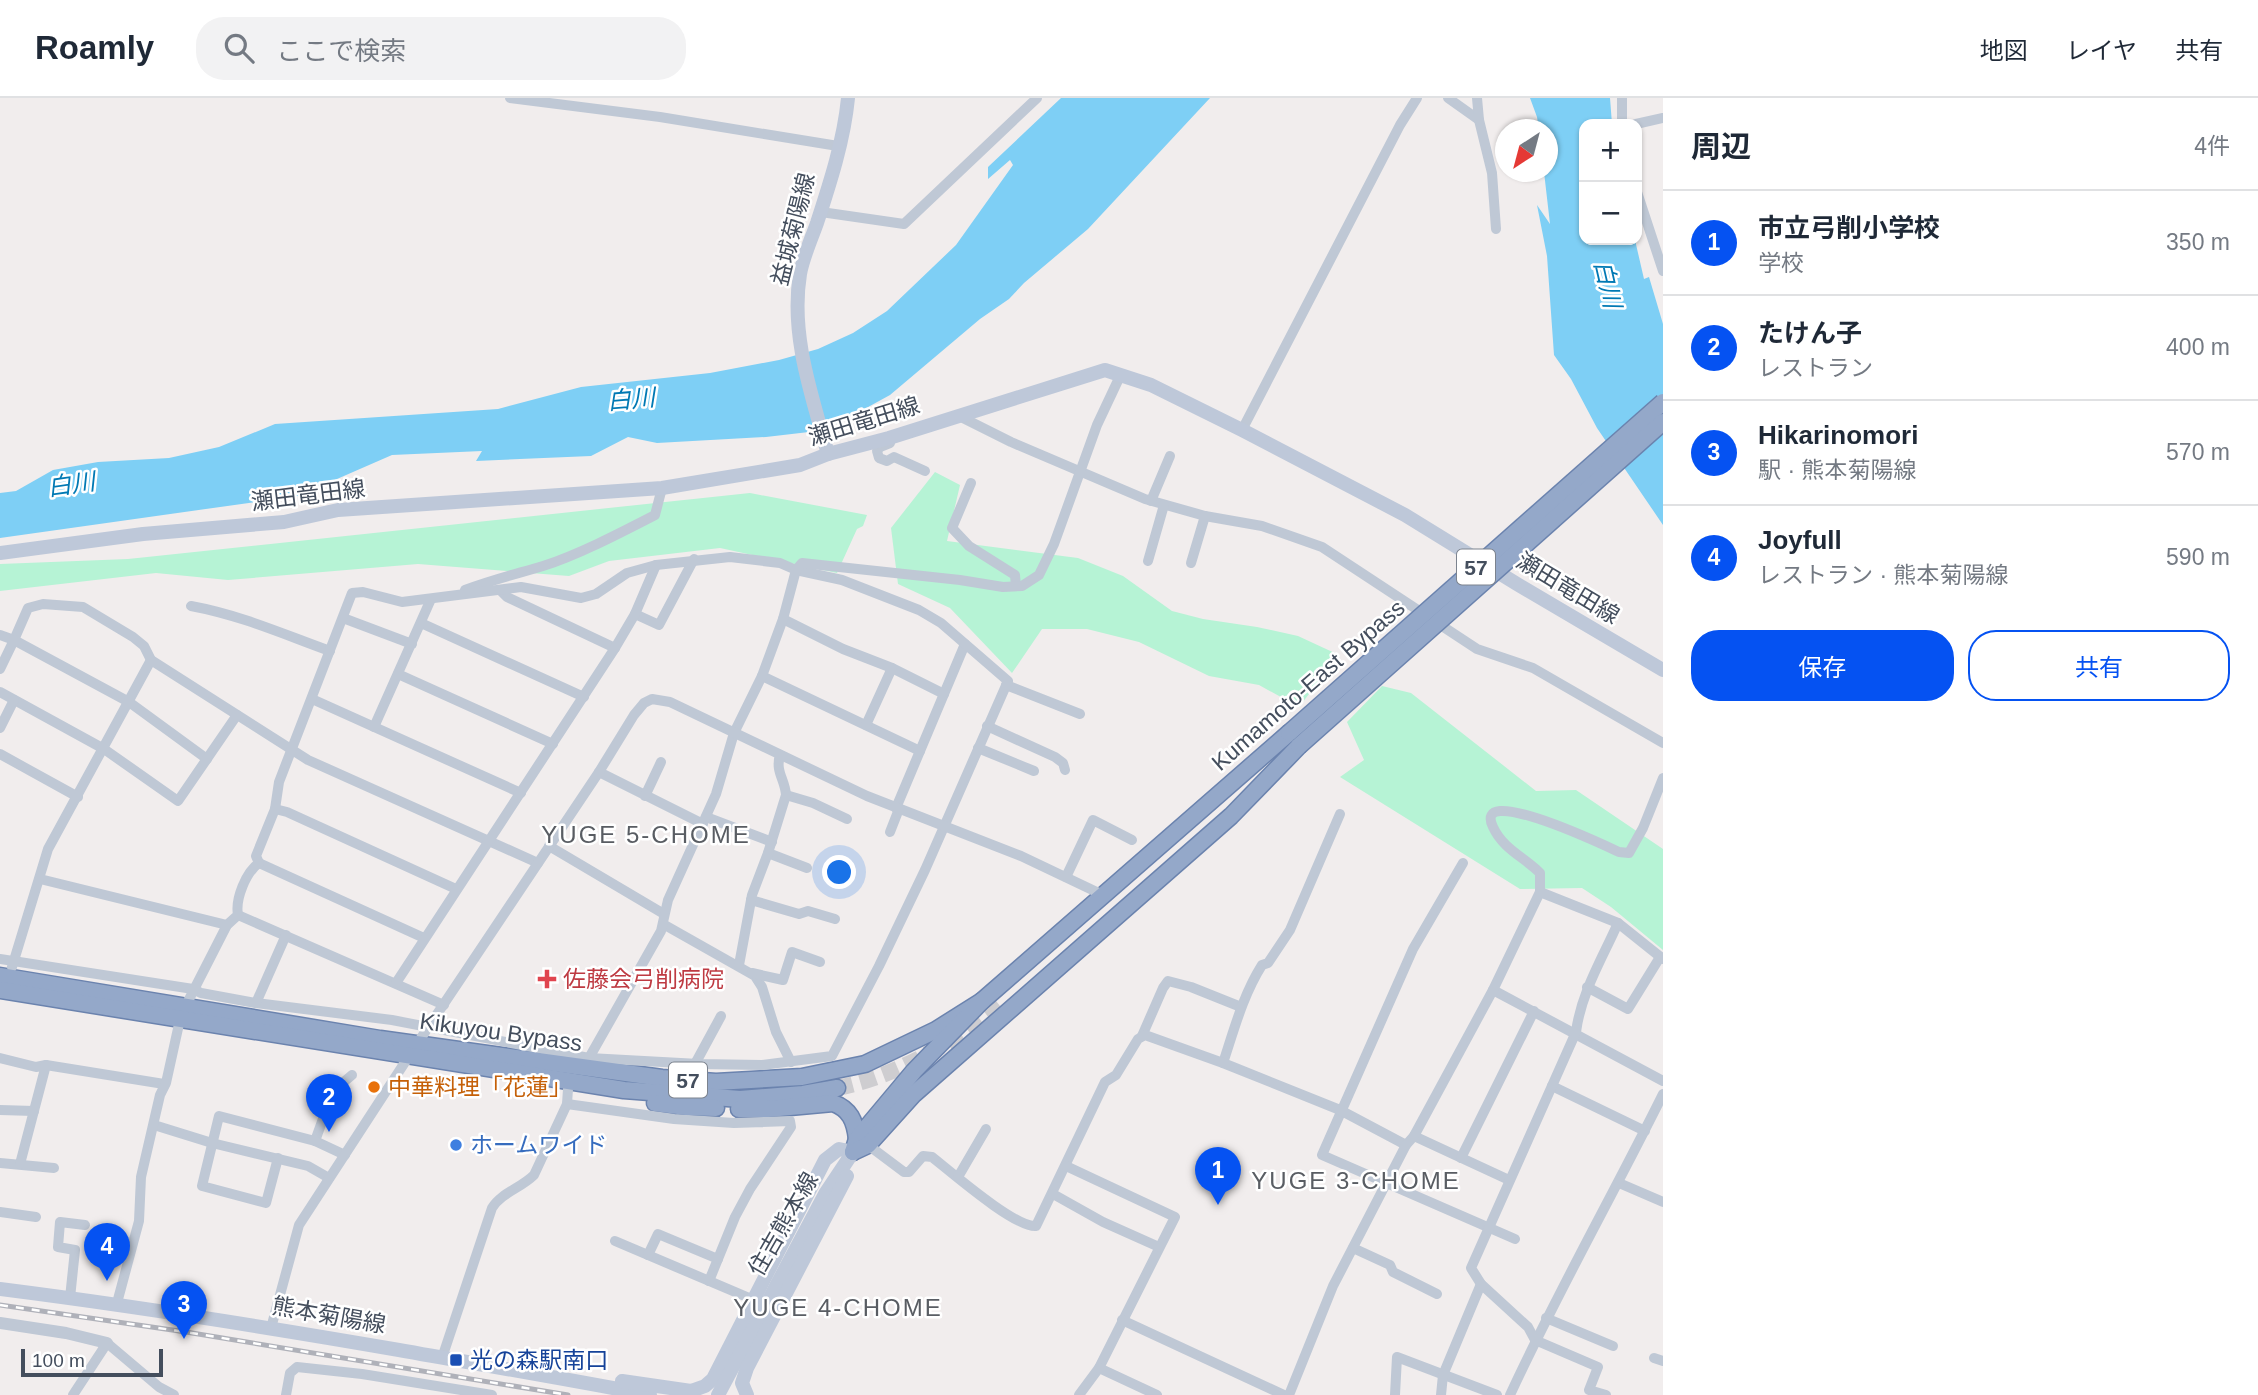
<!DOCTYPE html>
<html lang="ja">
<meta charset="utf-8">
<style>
body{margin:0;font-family:Helvetica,"Noto Sans JP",sans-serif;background:#f2f2f3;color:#1f2937}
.controls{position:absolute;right:21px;top:21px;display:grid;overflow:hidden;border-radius:14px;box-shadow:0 2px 5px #0004}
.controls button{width:63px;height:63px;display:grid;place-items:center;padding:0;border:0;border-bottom:2px solid #e0e1e3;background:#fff;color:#1f2937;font:35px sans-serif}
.compass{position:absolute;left:1495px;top:21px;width:63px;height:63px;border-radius:50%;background:#fff;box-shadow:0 2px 5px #0004;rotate:216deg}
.scale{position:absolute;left:21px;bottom:18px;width:142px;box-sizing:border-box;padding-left:7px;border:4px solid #444e5d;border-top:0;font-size:19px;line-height:24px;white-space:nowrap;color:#444e5d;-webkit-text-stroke:5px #fff;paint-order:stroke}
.you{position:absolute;left:840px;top:775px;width:24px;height:24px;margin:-18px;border:5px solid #fff;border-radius:50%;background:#1a73e8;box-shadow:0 0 0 10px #1a73e833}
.badge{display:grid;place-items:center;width:46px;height:46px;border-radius:50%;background:#0552f2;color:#fff;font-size:23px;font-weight:700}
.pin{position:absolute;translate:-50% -58px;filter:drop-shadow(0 2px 4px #0008)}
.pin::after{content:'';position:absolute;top:37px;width:24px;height:21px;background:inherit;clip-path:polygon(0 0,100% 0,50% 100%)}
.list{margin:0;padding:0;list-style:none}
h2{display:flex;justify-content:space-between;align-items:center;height:91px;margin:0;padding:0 28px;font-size:30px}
h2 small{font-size:23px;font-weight:400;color:#747a83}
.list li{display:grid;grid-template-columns:46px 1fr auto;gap:21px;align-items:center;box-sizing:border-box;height:105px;padding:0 28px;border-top:2px solid #e0e1e3}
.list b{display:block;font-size:26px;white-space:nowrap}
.list p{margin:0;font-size:23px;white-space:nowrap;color:#747a83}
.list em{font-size:23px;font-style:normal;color:#747a83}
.actions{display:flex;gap:14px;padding:21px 28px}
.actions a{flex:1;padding:16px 0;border:2px solid #0552f2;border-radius:28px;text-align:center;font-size:24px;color:#0552f2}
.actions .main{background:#0552f2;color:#fff}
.icon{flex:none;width:38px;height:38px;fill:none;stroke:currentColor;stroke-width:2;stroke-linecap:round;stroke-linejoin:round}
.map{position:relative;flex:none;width:1663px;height:1297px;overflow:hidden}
header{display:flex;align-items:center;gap:42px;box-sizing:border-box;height:98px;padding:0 35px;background:#fff;border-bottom:2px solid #e0e1e3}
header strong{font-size:33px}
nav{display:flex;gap:38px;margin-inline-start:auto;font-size:24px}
.search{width:490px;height:63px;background:#f2f2f3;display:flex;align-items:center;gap:18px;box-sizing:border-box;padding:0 24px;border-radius:28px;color:#747a83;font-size:26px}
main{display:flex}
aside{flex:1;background:#fff}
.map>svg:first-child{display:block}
.green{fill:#b6f3d5}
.water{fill:#7ecff5}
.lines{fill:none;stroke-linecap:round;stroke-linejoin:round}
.trunk-tunnel{stroke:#cecdd0;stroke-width:16;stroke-dasharray:16 8;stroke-linecap:butt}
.trunk-casing{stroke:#6b83ae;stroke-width:19}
.minor{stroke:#bfc8d5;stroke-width:10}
.tertiary{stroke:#bfc8d5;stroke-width:12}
.secondary{stroke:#bec8d9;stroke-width:14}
.trunk{stroke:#94a8c9;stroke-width:16}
.rail-casing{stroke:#afb1b9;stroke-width:5}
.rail{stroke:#fff;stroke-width:2.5;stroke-dasharray:8;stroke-linecap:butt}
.trunk-bridge-casing{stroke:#6b83ae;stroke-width:19;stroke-linecap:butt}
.trunk-bridge{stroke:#94a8c9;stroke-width:16}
.health-dot{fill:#e0444e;stroke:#fff;stroke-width:2.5}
.food-dot{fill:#e8710a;stroke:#fff;stroke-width:2.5}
.shop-dot{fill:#3f7fe0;stroke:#fff;stroke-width:2.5}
.transit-dot{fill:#1a4fb4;stroke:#fff;stroke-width:2.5}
.labels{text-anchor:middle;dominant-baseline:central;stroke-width:5;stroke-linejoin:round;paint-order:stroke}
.shield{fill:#fff;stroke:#7c838e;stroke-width:2}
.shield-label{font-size:21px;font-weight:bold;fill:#444e5d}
.street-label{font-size:23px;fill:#444e5d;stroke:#fff}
.health-label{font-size:23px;fill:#be3a42;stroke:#fff;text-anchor:start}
.food-label{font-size:23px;fill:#c56008;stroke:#fff;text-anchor:start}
.shop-label{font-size:23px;fill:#366cbe;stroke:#fff;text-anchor:start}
.transit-label{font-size:23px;fill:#164399;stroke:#fff;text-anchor:start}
.water-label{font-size:24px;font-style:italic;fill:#0079b4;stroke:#fff}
.neighbourhood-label{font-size:24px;letter-spacing:2px;fill:#595d63;stroke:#fff}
</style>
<header>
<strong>Roamly</strong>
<div class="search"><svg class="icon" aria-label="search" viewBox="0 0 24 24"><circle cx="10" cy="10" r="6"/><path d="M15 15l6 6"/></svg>ここで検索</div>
<nav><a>地図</a><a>レイヤ</a><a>共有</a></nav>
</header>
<main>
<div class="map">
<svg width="1663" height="1297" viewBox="0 0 1663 1297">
<rect width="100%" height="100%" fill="#f1eded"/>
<!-- green -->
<g class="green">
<polygon points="935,374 960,387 947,443 1078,460 1123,478 1172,513 1203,521 1257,529 1298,538 1339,557 1299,609 1259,587 1209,578 1139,544 1087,531 1042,531 1012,575 950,510 898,486 891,430"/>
<polygon points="750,395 867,417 863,428 857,431 837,475 720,450 609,463 569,478 418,466 228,482 156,475 0,493 0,466 128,461"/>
<polygon points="1382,588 1411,595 1536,693 1576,692 1663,751 1663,852 1611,809 1582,790 1520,791 1340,679 1364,662 1347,624"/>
</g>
<!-- water -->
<g class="water">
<polygon points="1061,0 1210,0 1088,131 1024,185 1009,201 980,221 890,297 839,325 809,334 766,339 657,345 628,339 591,358 476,363 482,353 392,357 298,398 0,440 0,395 16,393 53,372 98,364 169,360 219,349 275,326 498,311 581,289 710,275 779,262 818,251 853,235 887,213 956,147 1013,67 1010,62 988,81 988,69"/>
<polygon points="1530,0 1610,0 1612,26 1584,26 1584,142 1635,142 1644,181 1649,179 1663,226 1663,427 1597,330 1571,281 1554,257 1547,158 1537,107 1550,126 1544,74 1548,74 1548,32 1539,31 1537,19"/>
</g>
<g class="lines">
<!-- trunk-tunnel -->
<path class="trunk-tunnel" d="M837,990C898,978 952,945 1000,907"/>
<defs>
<g id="trunk">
<polyline points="0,878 380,941 662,980 716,984 802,979 865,966 936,932 982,903"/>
<polyline points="0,892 624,992 740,1001 803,996 837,990"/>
<polyline points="655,1005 686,1009 716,1010"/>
<path d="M739,1011H768L833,1005C850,1011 855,1023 857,1041"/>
<polyline points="853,1054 857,1041 914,973 982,903 1289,635"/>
<polyline points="853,1054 868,1047 914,996 1231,718 1299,648"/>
</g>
</defs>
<!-- trunk casing -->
<use href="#trunk" class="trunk-casing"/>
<!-- minor -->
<g class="minor">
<polyline points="510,0 660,19 838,48"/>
<polyline points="1448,0 1479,22"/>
<polyline points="1477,0 1479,22 1492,75 1496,131"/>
<polyline points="1622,26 1622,0"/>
<polyline points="1636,26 1663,20"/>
<polyline points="1637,94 1663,173"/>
<polyline points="821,114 904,126 1037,0"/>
<polyline points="959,318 1011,344 1145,401 1205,418 1262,428 1322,449 1477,551 1533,570 1663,645"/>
<polyline points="1242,332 1400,27 1417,0"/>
<polyline points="890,345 880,349 877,353 879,360 887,363 894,359 925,373"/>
<polyline points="971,385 952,430 969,448 1015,477 1016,488"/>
<polyline points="1151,403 1170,358"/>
<polyline points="1148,463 1164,407"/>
<polyline points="1191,465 1205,418"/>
<path d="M465,492C491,482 516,476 543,468C578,457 622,434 655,417L662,390"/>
<polyline points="500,492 507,499 615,550"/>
<path d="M191,508C240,517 283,536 330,553"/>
<polyline points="635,516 659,527 694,461"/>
<polyline points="343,520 412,546"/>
<polyline points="783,521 843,551 892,570 944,596"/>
<polyline points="421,525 584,599"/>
<polyline points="0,537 14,542 28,510 43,506 83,509 133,539 144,548 151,562 308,662 538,765"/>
<polyline points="0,571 14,542 129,604 207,661"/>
<polyline points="398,576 553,646"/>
<polyline points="762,578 920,653"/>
<polyline points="1006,587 1080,616"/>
<polyline points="0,594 104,651 178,703 237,617"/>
<polyline points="312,601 521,695"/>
<polyline points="866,627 892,570"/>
<polyline points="987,628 1055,659 1063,665 1065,672"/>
<polyline points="374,629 431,501"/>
<polyline points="0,630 14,602"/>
<polyline points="978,650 1034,673"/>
<polyline points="0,656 78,699"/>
<polyline points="599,674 703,726"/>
<polyline points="786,697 813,705 847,721"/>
<polyline points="645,698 661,664"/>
<polyline points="896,710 965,546"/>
<polyline points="275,711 287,714 456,791"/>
<polyline points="706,719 772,744"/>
<polyline points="890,734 899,711"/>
<polyline points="549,748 664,816"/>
<polyline points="768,755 807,770"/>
<polyline points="259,765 424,840"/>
<polyline points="1463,765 1413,851 1322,1057 1515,1141"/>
<polyline points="1066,779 1093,722 1132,742"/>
<polyline points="40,781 227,827"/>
<path d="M1540,794V775C1524,759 1503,751 1493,729C1471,683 1610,750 1619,754L1629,755L1643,730L1663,680"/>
<polyline points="751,802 799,816 808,813 835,821"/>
<polyline points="238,817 444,907"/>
<polyline points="663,826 755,878 762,889 776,934 791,964"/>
<polyline points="0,861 193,891 201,895 256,905 392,922 589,960 699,966 762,967 832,958 879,868 925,772 1008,583 941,525 919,512 842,482 796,472 780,465 730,459 656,467 627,475 596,496 581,500 521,489 402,504 363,494 352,495 279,684 275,711 256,758 259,765"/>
<path d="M739,867L752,797L768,755L786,697C785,681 775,674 780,657"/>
<polyline points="12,869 48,751 151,562"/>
<polyline points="752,875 783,882 792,854 820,864"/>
<polyline points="396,885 615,550 635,516 656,467"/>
<polyline points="1587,889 1628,911 1660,859"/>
<polyline points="1493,892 1663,983"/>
<polyline points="256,905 286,837"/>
<polyline points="1142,938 1163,890 1168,883 1191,889 1241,909"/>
<polyline points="0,960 36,969 46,967 164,986"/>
<polyline points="589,960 661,833 668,802 716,696 734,635 762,578 783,521 796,472 802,465 960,482 1003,489 1022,488 1039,477 1054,446 1097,327 1121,276"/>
<path d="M1223,965C1234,932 1243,897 1262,867L1268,865L1290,832L1340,716"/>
<polyline points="695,966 721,918"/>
<polyline points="1552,988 1645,1033"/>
<polyline points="567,1006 674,1021 734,1025 790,1023 791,1029 750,1091 735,1119 709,1183"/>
<polyline points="0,1012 34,1013"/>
<polyline points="154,1027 212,1045 308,1068 329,1080"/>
<polyline points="1414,1038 1509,1082"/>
<polyline points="315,1043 333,993 352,977"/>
<path d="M868,1047L904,1074H909L923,1058L932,1059C950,1073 1015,1130 1036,1128L1105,984L1116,977L1138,941L1145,937L1223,965L1340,1012L1406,1047"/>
<polyline points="278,1060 266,1105 202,1088 219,1018 315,1043 345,1057"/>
<polyline points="1461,1060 1534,913"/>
<polyline points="0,1065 54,1070"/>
<polyline points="20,1066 46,967"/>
<polyline points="1066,1068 1175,1119 1099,1270 1079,1297"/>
<polyline points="958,1079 986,1031"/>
<polyline points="1619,1085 1663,1104"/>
<polyline points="1053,1096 1103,1124 1159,1149"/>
<polyline points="0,1114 36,1119"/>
<polyline points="615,1143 754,1202"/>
<polyline points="1353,1150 1390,1167 1393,1174 1437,1196"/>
<polyline points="648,1157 658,1136 718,1161"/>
<polyline points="70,1200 75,1152 58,1149 60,1124 85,1127"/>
<path d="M117,1205L139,1123L141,1079L160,997L166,985L181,917L227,827L238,817C235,801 246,774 259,765"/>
<polyline points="1546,1220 1613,1248"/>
<polyline points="1122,1222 1284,1297"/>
<polyline points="271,1230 299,1127 409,958 599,674 634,617 644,605 652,601 670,604 867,698 1021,758 1103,797"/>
<path d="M442,1260L492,1110C501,1095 521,1090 534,1077L567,1006L568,991"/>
<polyline points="1654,1260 1663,1263"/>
<polyline points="1099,1270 1157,1297"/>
<polyline points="73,1297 107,1245 159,1289 174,1297"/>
<polyline points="286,1297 290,1275 297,1269 362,1276 492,1297"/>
<polyline points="1289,1297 1333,1188 1406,1047 1414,1038 1493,892 1540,794 1618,825 1663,861"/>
<polyline points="1395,1297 1397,1259 1497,1297"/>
<polyline points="1441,1297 1443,1277 1481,1186"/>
<path d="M1510,1297C1557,1195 1613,1097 1663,996"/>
<path d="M1606,1297L1589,1292L1598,1269L1535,1242L1528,1229L1481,1186L1471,1170L1576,934C1581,895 1602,861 1618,825"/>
</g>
<!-- tertiary -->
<polyline class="tertiary" points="0,1225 66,1235 107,1245"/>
<!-- secondary -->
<g class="secondary">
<path d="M828,356C812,298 790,237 800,176C803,159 811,142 817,125C830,85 844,42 848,0"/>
<polyline points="0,455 143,436 284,424 338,412 662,390 800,367 828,356 889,340 1105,272 1151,287 1242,332 1405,417 1517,486 1663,572"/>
<path d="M0,1191C134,1208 266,1229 399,1252C483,1267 566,1281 650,1297"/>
<polyline points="622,1283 691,1293 705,1288 713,1281 825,1062 839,1051 853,1054"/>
<polyline points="718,1297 825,1096 853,1054"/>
<polyline points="747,1297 742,1285 747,1270 847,1078"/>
</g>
<!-- trunk -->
<use href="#trunk" class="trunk"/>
<defs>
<polyline id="rail" points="0,1207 186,1234 568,1297"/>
</defs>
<!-- rail casing -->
<use href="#rail" class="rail-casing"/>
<!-- rail -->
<use href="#rail" class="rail"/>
<defs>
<g id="trunk-bridge">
<polyline points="1289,635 1663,304"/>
<polyline points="1299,648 1663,324"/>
</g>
</defs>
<!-- trunk-bridge casing -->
<use href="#trunk-bridge" class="trunk-bridge-casing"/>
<!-- trunk-bridge -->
<use href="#trunk-bridge" class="trunk-bridge"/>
</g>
<!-- markers -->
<path class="health-dot" d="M543.5 870.5h7v7h7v7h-7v7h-7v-7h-7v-7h7z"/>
<circle class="food-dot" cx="374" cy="989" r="7"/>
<circle class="shop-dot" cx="456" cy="1047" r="7"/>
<rect class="transit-dot" x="449" y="1255" width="14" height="14" rx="3.5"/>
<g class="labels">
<!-- shield labels -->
<g class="shield">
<rect x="1457" y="451.5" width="38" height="35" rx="5"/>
<rect x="669" y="964.5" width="38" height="35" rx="5"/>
</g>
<g class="shield-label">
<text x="1476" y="469">57</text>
<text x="688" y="982">57</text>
</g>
<!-- street labels -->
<g class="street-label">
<text transform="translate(793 131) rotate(-76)">益城菊陽線</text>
<text transform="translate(864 323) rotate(-17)">瀬田竜田線</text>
<text transform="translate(308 397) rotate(-7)">瀬田竜田線</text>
<text transform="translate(1568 490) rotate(31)">瀬田竜田線</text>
<text transform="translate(1308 587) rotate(-41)">Kumamoto-East Bypass</text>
<text transform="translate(501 934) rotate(8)">Kikuyou Bypass</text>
<text transform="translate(783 1126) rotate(-60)">住吉熊本線</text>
<text transform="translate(329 1217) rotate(10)">熊本菊陽線</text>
</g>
<!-- health labels -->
<g class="health-label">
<text x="563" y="881">佐藤会弓削病院</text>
</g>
<!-- food labels -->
<g class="food-label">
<text x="388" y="989">中華料理「花蓮」</text>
</g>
<!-- shop labels -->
<g class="shop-label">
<text x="470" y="1047">ホームワイド</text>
</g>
<!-- transit labels -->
<g class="transit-label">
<text x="470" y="1262">光の森駅南口</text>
</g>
<!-- water labels -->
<g class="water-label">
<text transform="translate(1608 186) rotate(77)">白川</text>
<text transform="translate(631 301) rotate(-5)">白川</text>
<text transform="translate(71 386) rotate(-8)">白川</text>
</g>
<!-- neighbourhood labels -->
<g class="neighbourhood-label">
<text x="646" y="736">YUGE 5-CHOME</text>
<text x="1356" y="1082">YUGE 3-CHOME</text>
<text x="838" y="1209">YUGE 4-CHOME</text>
</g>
</g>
</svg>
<div class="controls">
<button>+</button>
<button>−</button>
</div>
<svg class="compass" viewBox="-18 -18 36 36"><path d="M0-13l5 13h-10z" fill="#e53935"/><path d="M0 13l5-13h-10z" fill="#747a83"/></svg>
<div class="scale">100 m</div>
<div class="you"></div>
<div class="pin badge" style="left:1218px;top:1107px">1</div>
<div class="pin badge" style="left:329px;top:1034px">2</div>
<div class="pin badge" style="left:184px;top:1241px">3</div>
<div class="pin badge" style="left:107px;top:1183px">4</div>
</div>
<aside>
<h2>周辺<small>4件</small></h2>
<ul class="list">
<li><span class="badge">1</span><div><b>市立弓削小学校</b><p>学校</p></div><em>350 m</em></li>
<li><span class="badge">2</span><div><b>たけん子</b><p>レストラン</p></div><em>400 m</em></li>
<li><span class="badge">3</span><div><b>Hikarinomori</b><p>駅 · 熊本菊陽線</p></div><em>570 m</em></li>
<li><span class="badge">4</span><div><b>Joyfull</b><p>レストラン · 熊本菊陽線</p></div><em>590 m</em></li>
</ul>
<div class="actions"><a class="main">保存</a><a>共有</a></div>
</aside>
</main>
